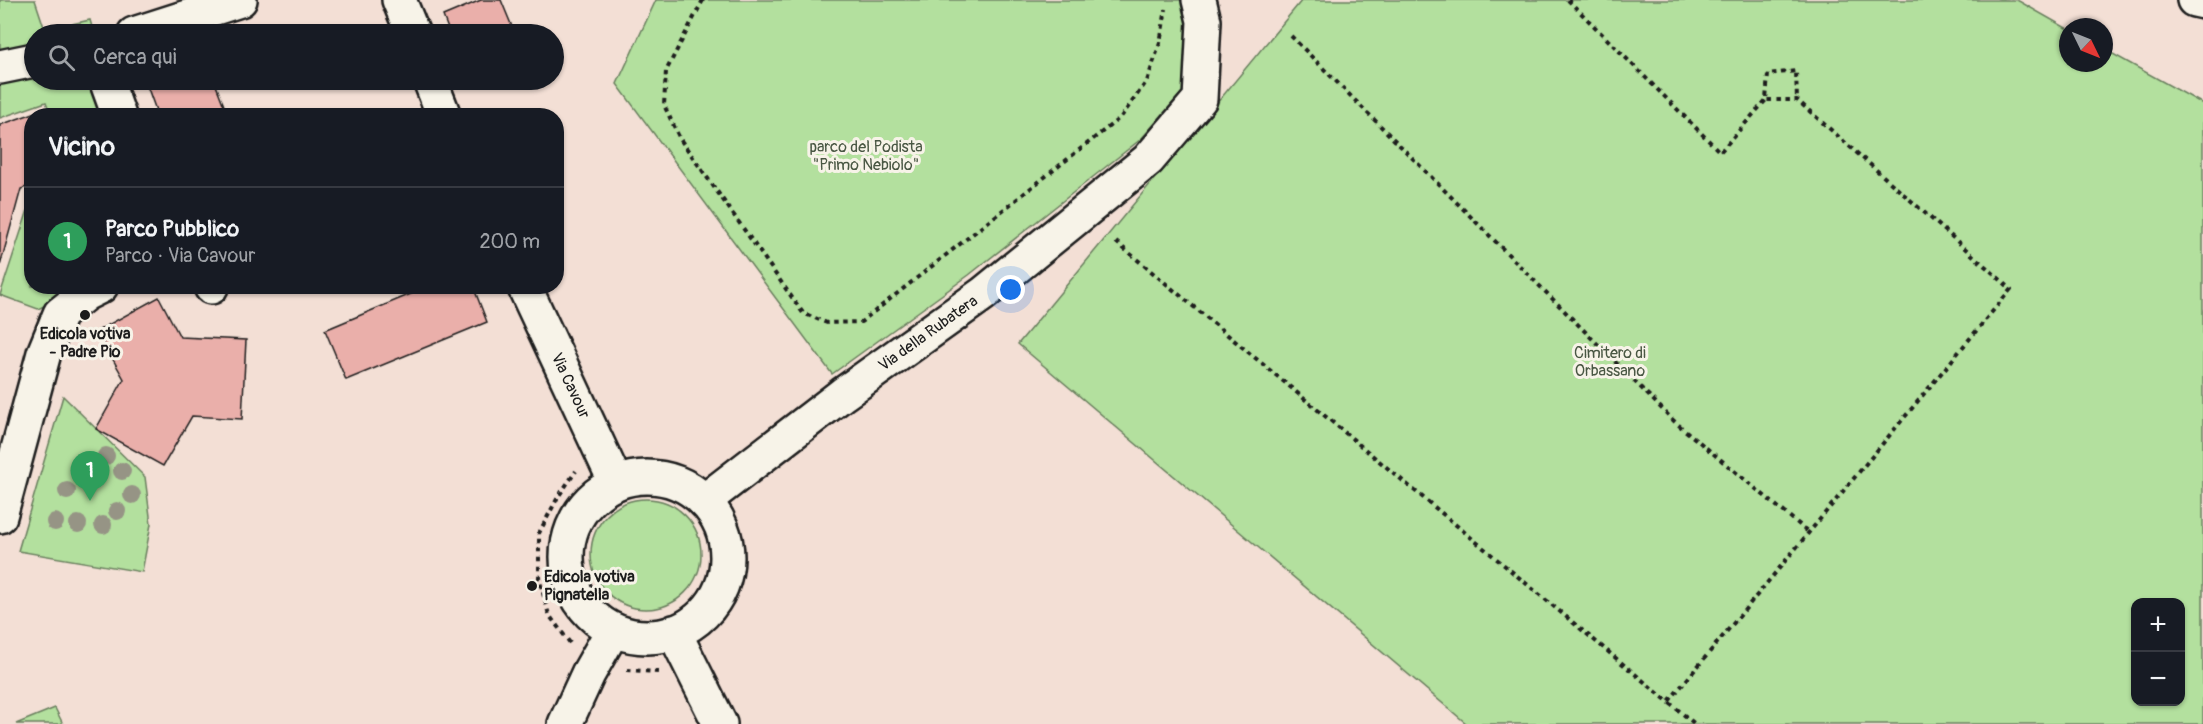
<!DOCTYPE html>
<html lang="it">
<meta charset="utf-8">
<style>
body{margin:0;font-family:Pangolin,sans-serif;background:#20242c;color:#f1f3f6}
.controls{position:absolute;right:18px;bottom:18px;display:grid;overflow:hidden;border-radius:12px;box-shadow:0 2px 4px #0004}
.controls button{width:54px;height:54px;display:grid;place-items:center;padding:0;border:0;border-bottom:2px solid #363941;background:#171b24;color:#f1f3f6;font:30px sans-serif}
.compass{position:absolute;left:2059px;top:18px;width:54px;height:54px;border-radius:50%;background:#171b24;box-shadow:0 2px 4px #0004;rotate:133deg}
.you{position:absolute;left:1011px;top:290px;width:21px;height:21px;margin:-15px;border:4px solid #fff;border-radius:50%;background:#1a73e8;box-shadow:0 0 0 9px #1a73e833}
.badge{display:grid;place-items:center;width:39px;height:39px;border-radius:50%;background:#2563eb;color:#fff;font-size:20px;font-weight:700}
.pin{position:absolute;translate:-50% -50px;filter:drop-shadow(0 2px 3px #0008)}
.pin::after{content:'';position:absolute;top:32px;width:21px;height:18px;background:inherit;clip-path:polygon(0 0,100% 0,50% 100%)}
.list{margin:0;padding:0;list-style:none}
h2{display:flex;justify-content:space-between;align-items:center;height:78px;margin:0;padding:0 24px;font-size:26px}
h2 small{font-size:20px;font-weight:400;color:#9ea1a6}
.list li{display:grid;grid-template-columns:39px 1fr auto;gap:18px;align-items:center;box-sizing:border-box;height:108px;padding:0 24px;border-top:2px solid #363941}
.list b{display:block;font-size:22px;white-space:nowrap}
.list p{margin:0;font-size:20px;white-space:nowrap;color:#9ea1a6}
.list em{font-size:20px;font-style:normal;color:#9ea1a6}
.icon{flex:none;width:33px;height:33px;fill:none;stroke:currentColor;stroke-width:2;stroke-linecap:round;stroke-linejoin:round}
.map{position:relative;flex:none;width:2203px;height:724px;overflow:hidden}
.search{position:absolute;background:#171b24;box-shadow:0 2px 4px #0004;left:24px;top:24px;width:540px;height:66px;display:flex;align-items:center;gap:15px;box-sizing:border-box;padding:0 21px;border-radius:33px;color:#9ea1a6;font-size:22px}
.panel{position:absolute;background:#171b24;box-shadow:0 2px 4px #0004;left:24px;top:108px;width:540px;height:186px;border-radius:24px}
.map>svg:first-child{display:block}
.green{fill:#b3e09e;stroke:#687e5d;stroke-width:1.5;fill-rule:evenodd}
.building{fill:#eaafaa;stroke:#1c1c1c;stroke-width:1.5}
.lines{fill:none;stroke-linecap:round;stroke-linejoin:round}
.minor-casing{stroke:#1c1c1c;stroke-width:38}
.path{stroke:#1c1c1c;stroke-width:4;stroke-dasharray:4.5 4.5;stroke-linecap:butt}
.minor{stroke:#f7f3e8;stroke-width:33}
.tree{fill:#969485}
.poi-dot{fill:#1c1c1c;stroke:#f7f3e8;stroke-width:2}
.labels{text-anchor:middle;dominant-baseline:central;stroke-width:6;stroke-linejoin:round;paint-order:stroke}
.park-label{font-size:16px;fill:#495743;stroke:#f7f3e8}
.poi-label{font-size:16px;font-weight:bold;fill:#1c1c1c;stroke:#f7f3e8}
.street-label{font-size:16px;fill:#1c1c1c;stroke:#f7f3e8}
</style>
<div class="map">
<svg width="2203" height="724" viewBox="0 0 2203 724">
<rect width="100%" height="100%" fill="#f3dfd5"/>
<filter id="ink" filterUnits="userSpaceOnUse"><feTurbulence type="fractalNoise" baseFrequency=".0167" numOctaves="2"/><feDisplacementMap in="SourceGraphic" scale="12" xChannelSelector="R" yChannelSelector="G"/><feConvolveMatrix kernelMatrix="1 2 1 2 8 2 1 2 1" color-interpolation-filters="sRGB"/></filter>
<g filter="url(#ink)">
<!-- green -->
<g class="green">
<polygon points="0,0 35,0 45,30 90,20 94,34 34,34 34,80 107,80 117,115 51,115 46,102 0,118"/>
<polygon points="656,0 1182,0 1188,31 1184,90 1141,139 969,275 832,374 617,84"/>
<path d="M1302,0H2017L2068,29V63H2104V49L2203,104V724H1467L1018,344ZM2136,602H2180V702H2136Z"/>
<polygon points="31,201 32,286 81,287 38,309 0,295"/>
<polygon points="63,396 145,477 151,524 142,572 18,551"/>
<circle cx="646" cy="554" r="55"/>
<polygon points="55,708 63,724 16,724"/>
</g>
<!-- building -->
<g class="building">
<polygon points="481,0 501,0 515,34 450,34 443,16"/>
<polygon points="145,80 214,80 226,111 235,116 158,116"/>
<polygon points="45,109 47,116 32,116 32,185 21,189 0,266 0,125"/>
<polygon points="473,286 487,322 346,380 325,330 430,286"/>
<polygon points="159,297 180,337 246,340 242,419 192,416 163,466 96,429 124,379 97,331"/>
</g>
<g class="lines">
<defs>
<g id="minor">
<polyline points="399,0 413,34"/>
<polyline points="2194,0 2203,2"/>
<polyline points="134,34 240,0"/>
<polyline points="0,67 34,60"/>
<polyline points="106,80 119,116"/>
<polyline points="430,80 444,116"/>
<polyline points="211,286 211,287"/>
<path id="s1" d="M524,286L616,483"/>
<circle cx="647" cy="557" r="80"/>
<path id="s2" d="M704,501L843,394L983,294L1148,160L1200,99L1204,21L1199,0"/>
<polyline points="0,516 44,353 60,314 85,294 101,286"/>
<polyline points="674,632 720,724"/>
<polyline points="565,724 588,674 613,630"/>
</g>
</defs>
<!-- minor casing -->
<use href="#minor" class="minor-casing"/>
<!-- path -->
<g class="path">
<polyline points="703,0 666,71 664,105 680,139 803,313 827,323 861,322 1121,117 1147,81 1160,43 1166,9"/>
<polyline points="1568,0 1720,152 1766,100"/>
<polyline points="1291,36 1675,422 1807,531"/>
<polyline points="1116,242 1695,724"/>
<polyline points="570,643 549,615 539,578 539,533 558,497 576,471"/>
<polyline points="627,670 658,672"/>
<polyline points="1669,701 2011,289 1797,100 1766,100 1768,74 1796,71 1797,100"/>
</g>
<!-- minor -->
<use href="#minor" class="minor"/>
</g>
<!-- trees -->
<g class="tree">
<circle cx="106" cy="456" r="9"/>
<circle cx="122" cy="471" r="9"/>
<circle cx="67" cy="491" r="9"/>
<circle cx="132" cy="495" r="9"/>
<circle cx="117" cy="511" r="9"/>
<circle cx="55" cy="522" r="9"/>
<circle cx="78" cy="524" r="9"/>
<circle cx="103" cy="525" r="9"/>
</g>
</g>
<!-- markers -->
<g class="poi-dot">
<circle cx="85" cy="315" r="6"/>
<circle cx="532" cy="586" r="6"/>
</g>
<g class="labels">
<!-- park labels -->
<g class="park-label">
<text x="866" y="147">parco del Podista<tspan x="866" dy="18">"Primo Nebiolo"</tspan></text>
<text x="1610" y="353">Cimitero di<tspan x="1610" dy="18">Orbassano</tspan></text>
</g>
<!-- poi labels -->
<g class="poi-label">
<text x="85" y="334">Edicola votiva<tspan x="85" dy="18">- Padre Pio</tspan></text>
<text x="544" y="577" text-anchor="start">Edicola votiva<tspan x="544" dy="18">Pignatella</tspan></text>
</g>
<!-- street labels -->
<g class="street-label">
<text stroke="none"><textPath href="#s2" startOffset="280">Via della Rubatera</textPath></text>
<text stroke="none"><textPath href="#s1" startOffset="110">Via Cavour</textPath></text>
</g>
</g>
</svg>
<div class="controls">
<button>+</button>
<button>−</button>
</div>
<svg class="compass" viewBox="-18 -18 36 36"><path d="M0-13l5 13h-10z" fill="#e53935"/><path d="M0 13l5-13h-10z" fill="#9ea1a6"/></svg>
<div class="you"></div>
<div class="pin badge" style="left:90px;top:501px;background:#2e9e5b">1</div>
<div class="search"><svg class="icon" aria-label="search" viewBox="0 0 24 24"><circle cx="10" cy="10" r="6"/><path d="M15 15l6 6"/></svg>Cerca qui</div>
<section class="panel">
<h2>Vicino<small></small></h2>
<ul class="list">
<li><span class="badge" style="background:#2e9e5b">1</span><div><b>Parco Pubblico</b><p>Parco · Via Cavour</p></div><em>200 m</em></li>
</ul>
</section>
</div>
